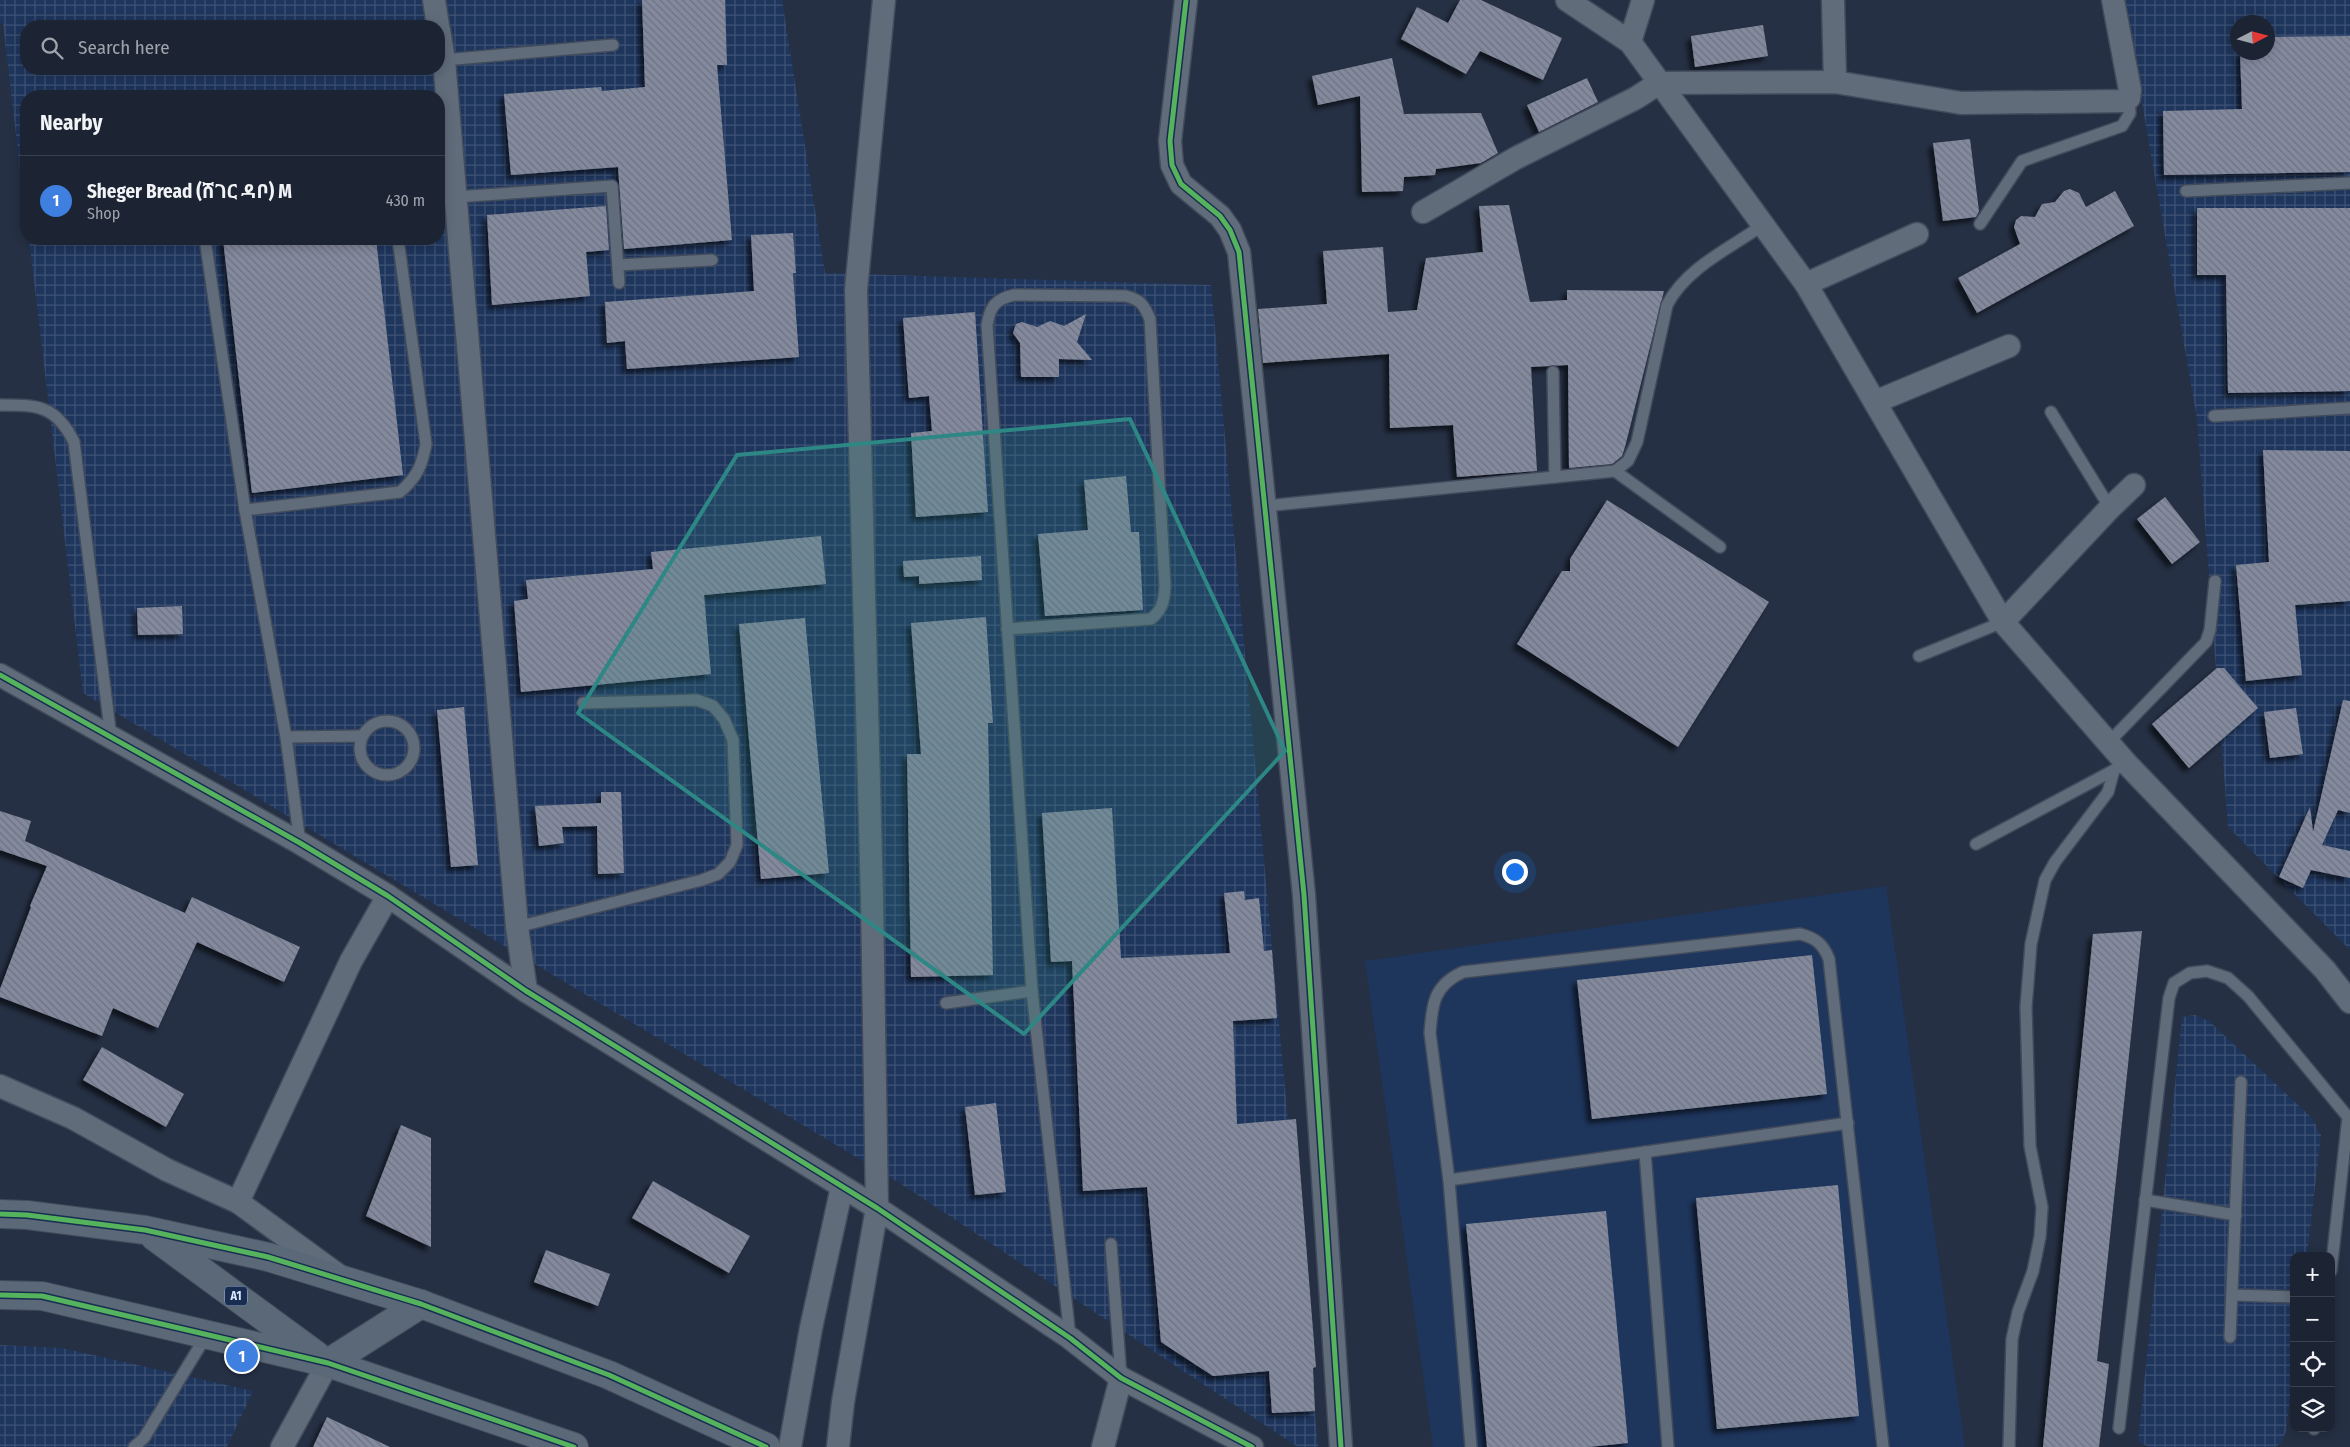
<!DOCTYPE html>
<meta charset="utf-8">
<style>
body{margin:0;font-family:"Fira Sans Condensed","Noto Sans Ethiopic",sans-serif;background:#252c3b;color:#f1f3f6}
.controls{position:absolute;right:15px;bottom:15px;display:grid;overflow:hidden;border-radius:10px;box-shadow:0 2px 12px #0003}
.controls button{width:45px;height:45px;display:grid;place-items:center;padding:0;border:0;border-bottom:1px solid #3a414e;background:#1c2433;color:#f1f3f6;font:25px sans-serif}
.compass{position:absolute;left:2230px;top:15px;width:45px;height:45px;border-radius:50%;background:#1c2433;box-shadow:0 2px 12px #0003;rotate:84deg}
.you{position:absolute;left:1514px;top:871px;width:18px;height:18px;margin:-12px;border:4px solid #fff;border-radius:50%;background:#1a73e8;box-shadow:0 0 0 8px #1a73e833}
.badge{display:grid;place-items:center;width:32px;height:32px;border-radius:50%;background:#1a73e8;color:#fff;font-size:16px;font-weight:700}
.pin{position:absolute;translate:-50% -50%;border:2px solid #fff;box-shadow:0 1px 5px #0006}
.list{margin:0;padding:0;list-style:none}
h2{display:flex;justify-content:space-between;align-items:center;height:65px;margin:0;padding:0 20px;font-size:21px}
h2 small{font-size:16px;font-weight:400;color:#a0a4ac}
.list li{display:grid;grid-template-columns:32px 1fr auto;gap:15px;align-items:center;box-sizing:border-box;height:90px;padding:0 20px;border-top:1px solid #3a414e}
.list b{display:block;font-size:19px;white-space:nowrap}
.list p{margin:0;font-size:16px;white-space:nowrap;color:#a0a4ac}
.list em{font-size:16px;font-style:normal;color:#a0a4ac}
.icon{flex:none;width:28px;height:28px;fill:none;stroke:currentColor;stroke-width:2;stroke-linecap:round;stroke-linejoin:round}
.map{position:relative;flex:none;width:2350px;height:1447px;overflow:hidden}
.search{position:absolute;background:#1c2433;box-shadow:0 2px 12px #0003;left:20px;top:20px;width:425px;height:55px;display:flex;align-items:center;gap:12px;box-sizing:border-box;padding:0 18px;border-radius:20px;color:#a0a4ac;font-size:19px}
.panel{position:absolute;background:#1c2433;box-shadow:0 2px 12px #0003;left:20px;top:90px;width:425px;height:155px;border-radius:20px}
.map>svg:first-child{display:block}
.built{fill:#1e355c}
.industrial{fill:url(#industrial-grid);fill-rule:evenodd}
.building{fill:url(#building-back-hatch);filter:url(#shadow)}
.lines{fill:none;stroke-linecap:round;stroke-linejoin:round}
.service-casing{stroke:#424b5c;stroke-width:14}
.minor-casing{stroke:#424b5c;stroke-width:25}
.primary-casing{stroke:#424b5c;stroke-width:30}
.service{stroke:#616c7b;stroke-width:11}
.minor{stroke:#616c7b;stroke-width:22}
.primary{stroke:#5a6877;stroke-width:28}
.cycleway-casing{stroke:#182d51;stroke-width:8}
.cycleway{stroke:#56b35d;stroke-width:5}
.marked{fill:#2d8784;fill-opacity:0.2;stroke:#2d8784;stroke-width:4;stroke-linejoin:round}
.labels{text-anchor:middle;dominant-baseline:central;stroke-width:5;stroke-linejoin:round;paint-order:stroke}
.shield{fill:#182d51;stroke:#9fafcb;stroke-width:1}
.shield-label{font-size:12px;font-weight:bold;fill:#d9e7ff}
</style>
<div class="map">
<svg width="2350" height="1447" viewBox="0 0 2350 1447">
<defs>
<pattern id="industrial-grid" width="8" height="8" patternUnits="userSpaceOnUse" patternTransform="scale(1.25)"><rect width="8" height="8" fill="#1e355c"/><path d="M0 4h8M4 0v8" fill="none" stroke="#3e5274"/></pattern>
<pattern id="building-back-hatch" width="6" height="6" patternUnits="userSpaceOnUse" patternTransform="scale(1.25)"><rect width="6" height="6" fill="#848a9d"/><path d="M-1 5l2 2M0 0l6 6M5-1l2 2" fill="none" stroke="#6d7281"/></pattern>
<filter id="shadow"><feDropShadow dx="-4.5" dy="4.5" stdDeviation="2.5" flood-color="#0009"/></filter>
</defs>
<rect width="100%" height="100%" fill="#253044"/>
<!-- built -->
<polygon class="built" points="1886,886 1965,1447 1433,1447 1365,961"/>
<!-- industrial -->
<g class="industrial">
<path d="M0,0H782L825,273L1211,285L1318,1447H1298L901,1184L83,693L29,239H439V96H26V220L3,24L0,22ZM26,26H439V69H26Z"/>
<path d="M2124,0H2350V950L2228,827L2197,419ZM2238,22H2268V52H2238Z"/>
<polygon points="2195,1015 2209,1021 2312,1118 2321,1135 2307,1256 2294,1256 2294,1365 2286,1432 2280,1444 2275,1447 2149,1447 2138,1442 2182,1017"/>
<polygon points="0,1345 62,1348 253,1391 227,1447 0,1447"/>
</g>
<!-- building -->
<g class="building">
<polygon points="642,0 725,0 727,65 717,65 732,240 624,249 618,167 511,175 504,94 601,87 602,91 645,87"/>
<polygon points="1460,0 1481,0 1562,38 1543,80 1480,51 1466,74 1401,39 1417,7 1448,23"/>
<polygon points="1763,25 1768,56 1695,67 1691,36"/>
<polygon points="2350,36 2350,172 2164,175 2163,111 2242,109 2240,52 2268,52 2268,37"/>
<polygon points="1392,58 1404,114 1481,113 1498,153 1481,163 1436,169 1435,175 1404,177 1403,191 1362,192 1360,96 1318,105 1312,76"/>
<polygon points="1587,78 1598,102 1539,132 1527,105"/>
<polygon points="1970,139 1979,211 1976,217 1943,221 1933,143"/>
<polygon points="2070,189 2079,193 2086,207 2115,191 2134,226 1977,313 1958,278 2020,244 2014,227 2016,220 2021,216 2035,217 2042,204 2055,202 2064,191"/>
<polygon points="1509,205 1530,302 1567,300 1567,290 1664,291 1625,447 1622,456 1612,464 1569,468 1568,365 1531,367 1537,471 1457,477 1453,425 1390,428 1389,354 1263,363 1258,309 1327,304 1323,251 1383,247 1388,312 1417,310 1426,258 1483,252 1479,206"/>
<polygon points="606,206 609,250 586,252 590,296 492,305 487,215"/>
<polygon points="2197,208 2350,208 2350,391 2228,393 2226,275 2197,275"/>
<polygon points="793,233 796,273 793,273 799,357 627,369 625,341 607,343 605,302 754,291 751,235"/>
<polygon points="223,239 376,239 403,475 252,493"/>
<polygon points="975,312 988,512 916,517 911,433 932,431 929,396 909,398 903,318"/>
<polygon points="1086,314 1077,342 1092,360 1059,359 1059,377 1021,377 1020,343 1013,333 1016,324 1022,322 1037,327 1050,321 1064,326"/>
<polygon points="2263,450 2350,451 2350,601 2295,605 2302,675 2246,681 2236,565 2269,562"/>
<polygon points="1126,476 1131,532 1139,532 1143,610 1045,616 1038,534 1088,530 1084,480"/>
<polygon points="2165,497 2200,542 2172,564 2137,519"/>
<polygon points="1607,500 1769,602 1678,747 1517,644 1562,571 1570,571 1570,559"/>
<polygon points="821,536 826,584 704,595 711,674 521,692 514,601 528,599 526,580 653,569 651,552"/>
<polygon points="981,556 982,580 919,584 919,576 904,577 903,561"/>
<polygon points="182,606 183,634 138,635 137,608"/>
<polygon points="986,617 993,723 988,723 993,975 911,977 907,754 921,754 911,623"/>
<polygon points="805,618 829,873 761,879 739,624"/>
<polygon points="2217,668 2224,668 2258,708 2189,768 2152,724"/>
<polygon points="2343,700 2350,701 2350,813 2338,810 2322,845 2350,851 2350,878 2311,870 2303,888 2279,877 2310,807 2313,832"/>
<polygon points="464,707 478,865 451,867 437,710"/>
<polygon points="2296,708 2303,754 2270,758 2264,712"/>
<polygon points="601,792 621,792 624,873 598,874 597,826 562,827 564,843 539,846 535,806 601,803"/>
<polygon points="1112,808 1121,958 1230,953 1224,893 1244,891 1245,900 1259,898 1264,951 1272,950 1277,1018 1233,1021 1237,1124 1296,1119 1316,1367 1313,1368 1315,1411 1272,1413 1269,1371 1213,1376 1161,1342 1147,1187 1083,1191 1072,961 1051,962 1042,813"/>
<polygon points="0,811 31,821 25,841 185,913 192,897 300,947 284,982 197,942 158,1028 113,1008 102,1036 0,997 0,989 31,907 30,906 47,866 0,850"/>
<polygon points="2142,931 2097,1361 2109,1364 2099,1447 2043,1447 2093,934"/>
<polygon points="1812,955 1827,1094 1592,1119 1577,980"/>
<polygon points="102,1047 184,1094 166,1127 83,1080"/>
<polygon points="996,1103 1006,1192 975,1195 965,1107"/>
<polygon points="401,1125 431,1138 431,1247 366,1216"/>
<polygon points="653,1181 750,1236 729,1273 632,1218"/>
<polygon points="1838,1185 1859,1416 1717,1429 1696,1198"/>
<polygon points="1606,1211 1628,1443 1588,1447 1487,1447 1466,1224"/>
<polygon points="546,1250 610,1274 598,1306 534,1282"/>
<polygon points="327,1417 390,1447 313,1447"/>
</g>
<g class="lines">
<defs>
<g id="service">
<polyline points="444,60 613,45"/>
<polyline points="2186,191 2350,183"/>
<polyline points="455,197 612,186 619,283"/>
<polyline points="1980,224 2022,161 2122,126 2130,113 2129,98"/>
<polyline points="205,239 245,510 286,737 300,843"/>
<polyline points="618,265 712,260"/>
<polyline points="1553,372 1555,477"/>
<path d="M0,405C37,405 56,405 74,442L111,737"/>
<polyline points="2051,412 2110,508"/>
<polyline points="2214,416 2350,408"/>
<polyline points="1615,471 1720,547"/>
<path d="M1265,506L1615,471L1628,461L1637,442L1667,305C1686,268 1730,248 1763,225"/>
<path d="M245,510L400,492C417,477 422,466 426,444L398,239"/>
<path d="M1007,629L1151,619C1163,609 1164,601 1165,586L1150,319C1144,305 1141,300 1126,296L1014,295C995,299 990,307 987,325L1032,991L1070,1337"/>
<polyline points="1919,656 2003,622"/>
<circle cx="387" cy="748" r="27"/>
<polyline points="286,737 361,736"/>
<polyline points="2109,742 2206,642 2210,630 2215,581"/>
<polyline points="1976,844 2116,769"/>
<polyline points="517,927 702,880 718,874 730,862 737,845 733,740 724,719 713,706 697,700 583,703"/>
<polyline points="946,1003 1032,991"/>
<polyline points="1645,1152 1668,1447"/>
<polyline points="1449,1180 1848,1123"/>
<polyline points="2145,1200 2236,1215"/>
<polyline points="1111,1244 1121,1377"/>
<polyline points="2232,1295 2294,1297"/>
<polyline points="2230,1337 2241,1082"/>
<polyline points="2119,1428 2169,998 2174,983 2190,973 2207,971 2228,978 2248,996 2348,1117 2331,1271"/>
<polyline points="2314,1429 2314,1428"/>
<polyline points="134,1447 144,1438 206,1336"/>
<path d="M1471,1447L1449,1180L1430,1033C1432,1004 1434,985 1463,972L1800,934C1816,938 1823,944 1829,959L1883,1447"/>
<polyline points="2009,1447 2012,1339 2018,1312 2033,1271 2040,1237 2042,1207 2030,1146 2026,1007 2031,944 2045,880 2055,862 2108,792 2114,770"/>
</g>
<g id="minor">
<polyline points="434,0 438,26"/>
<polyline points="1186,0 1170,141 1172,165 1181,184 1220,216 1230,230 1239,252 1304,895 1341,1447"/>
<polyline points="1567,0 1630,42 1806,284 2003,622 2126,763 2325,970 2350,1002"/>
<polyline points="1833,0 1835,82"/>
<polyline points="439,30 444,60 517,927 526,991"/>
<polyline points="1630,42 1643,0"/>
<polyline points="1423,212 1516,158 1636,98 1659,83 1835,82 1961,103 2125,101 2129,98 2130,90 2113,0"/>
<polyline points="1806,284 1917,234"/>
<polyline points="1875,402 2009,346"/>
<polyline points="2003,622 2110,508 2134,485"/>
<polyline points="0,675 300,843 388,896 526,991 877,1208 1070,1338 1121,1378 1252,1447"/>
<polyline points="0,1086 73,1118 167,1170 238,1202 338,1275"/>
<polyline points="238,1202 351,961 388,896"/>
<polyline points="282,1447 328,1363"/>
<polyline points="790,1447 811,1328 842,1187"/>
<polyline points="838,1447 843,1402 877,1208 872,899 856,290 884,0"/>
<polyline points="1103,1447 1121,1378"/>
</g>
<g id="primary">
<polyline points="0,1214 27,1215 145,1230 268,1257 421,1304 609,1375 766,1447"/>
<polyline points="155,1237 316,1355"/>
<polyline points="0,1295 42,1296 328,1363 574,1447"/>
<polyline points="328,1363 421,1304"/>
</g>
</defs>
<!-- service casing -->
<use href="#service" class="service-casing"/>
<!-- minor casing -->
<use href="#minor" class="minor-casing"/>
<!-- primary casing -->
<use href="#primary" class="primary-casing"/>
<!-- service -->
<use href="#service" class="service"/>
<!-- minor -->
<use href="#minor" class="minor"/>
<!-- primary -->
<use href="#primary" class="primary"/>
<defs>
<g id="cycleway">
<polyline points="1186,0 1170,141 1172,165 1181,184 1220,216 1230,230 1239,252 1304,895 1341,1447"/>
<polyline points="0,675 300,843 388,896 526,991 877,1208 1070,1338 1121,1378 1252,1447"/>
<polyline points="0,1214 27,1215 145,1230 268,1257 421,1304 609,1375 766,1447"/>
<polyline points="0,1295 42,1296 328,1363 574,1447"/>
</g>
</defs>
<!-- cycleway casing -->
<use href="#cycleway" class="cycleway-casing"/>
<!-- cycleway -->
<use href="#cycleway" class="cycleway"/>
</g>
<!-- marked area -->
<path class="marked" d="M1130,419L1285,751L1024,1034L578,713L737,455Z"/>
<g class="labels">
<!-- shield labels -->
<rect class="shield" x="225" y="1286.5" width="22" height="19" rx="4"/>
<g class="shield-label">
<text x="236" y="1296">A1</text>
</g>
</g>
</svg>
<div class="controls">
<button>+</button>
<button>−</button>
<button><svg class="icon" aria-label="locate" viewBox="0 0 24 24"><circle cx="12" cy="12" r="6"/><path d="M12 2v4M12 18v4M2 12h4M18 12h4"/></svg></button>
<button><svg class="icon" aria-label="layers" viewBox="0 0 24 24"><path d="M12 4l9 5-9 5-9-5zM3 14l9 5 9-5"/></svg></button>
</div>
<svg class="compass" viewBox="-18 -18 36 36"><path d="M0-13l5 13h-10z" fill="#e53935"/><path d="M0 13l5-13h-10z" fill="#a0a4ac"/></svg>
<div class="you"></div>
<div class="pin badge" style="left:242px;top:1356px;background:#3f7fe0">1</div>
<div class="search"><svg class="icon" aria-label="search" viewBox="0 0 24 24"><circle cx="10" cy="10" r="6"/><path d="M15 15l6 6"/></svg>Search here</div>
<section class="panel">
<h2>Nearby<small></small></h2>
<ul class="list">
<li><span class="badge" style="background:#3f7fe0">1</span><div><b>Sheger Bread (ሸገር ዳቦ) M</b><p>Shop</p></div><em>430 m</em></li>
</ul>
</section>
</div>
